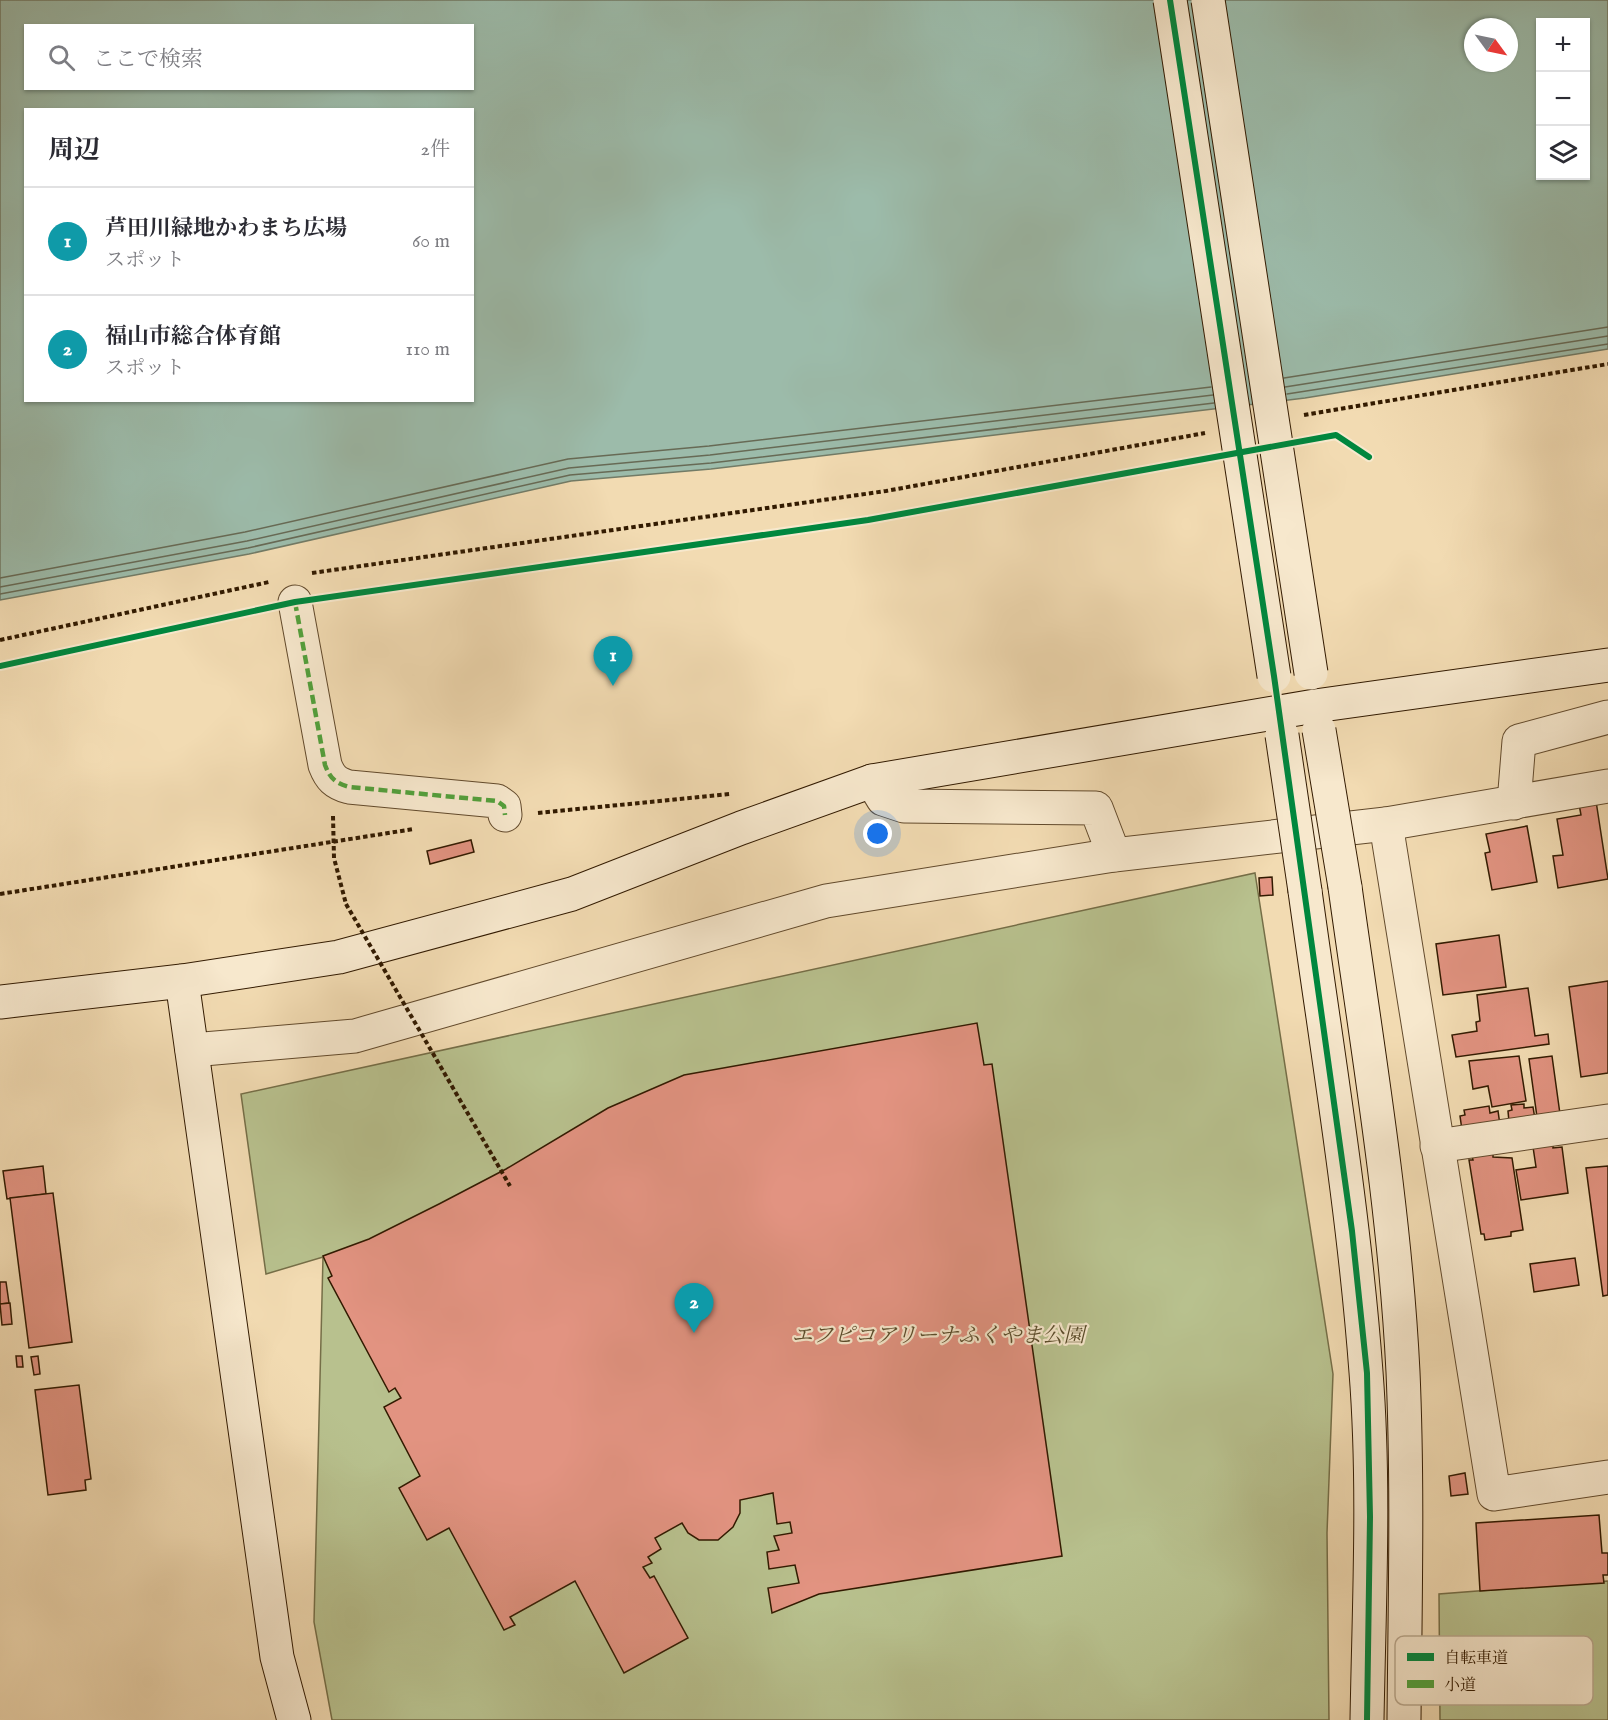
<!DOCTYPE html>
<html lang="ja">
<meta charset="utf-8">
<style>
body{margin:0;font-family:"IM FELL English","Noto Serif JP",serif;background:#f2f2f3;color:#2b2b33}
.controls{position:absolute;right:18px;top:18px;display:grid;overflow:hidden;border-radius:0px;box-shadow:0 2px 4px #0004}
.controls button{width:54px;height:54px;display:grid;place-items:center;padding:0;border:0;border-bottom:2px solid #e1e1e2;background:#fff;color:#2b2b33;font:30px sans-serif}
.compass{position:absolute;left:1464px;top:18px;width:54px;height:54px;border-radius:50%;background:#fff;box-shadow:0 2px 4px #0004;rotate:123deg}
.you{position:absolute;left:878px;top:834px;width:21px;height:21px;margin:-15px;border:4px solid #fff;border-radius:50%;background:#1a73e8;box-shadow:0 0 0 9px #1a73e833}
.badge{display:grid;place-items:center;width:39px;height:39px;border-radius:50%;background:#d93025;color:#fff;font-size:20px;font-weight:700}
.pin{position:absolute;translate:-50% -50px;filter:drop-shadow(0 2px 3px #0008)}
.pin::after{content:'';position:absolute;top:32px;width:21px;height:18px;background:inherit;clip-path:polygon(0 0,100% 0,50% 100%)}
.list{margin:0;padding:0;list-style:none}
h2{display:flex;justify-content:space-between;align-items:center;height:78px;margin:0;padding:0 24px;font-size:26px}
h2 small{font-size:20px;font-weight:400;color:#7c7c81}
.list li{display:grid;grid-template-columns:39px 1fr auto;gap:18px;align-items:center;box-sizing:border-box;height:108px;padding:0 24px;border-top:2px solid #e1e1e2}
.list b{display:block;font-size:22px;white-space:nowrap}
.list p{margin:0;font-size:20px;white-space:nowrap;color:#7c7c81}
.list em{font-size:20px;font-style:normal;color:#7c7c81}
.icon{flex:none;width:33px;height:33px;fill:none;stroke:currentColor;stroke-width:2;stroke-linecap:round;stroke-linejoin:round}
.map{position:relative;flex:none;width:1608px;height:1720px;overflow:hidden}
.search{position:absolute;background:#fff;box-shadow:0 2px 4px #0004;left:24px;top:24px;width:450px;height:66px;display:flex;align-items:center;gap:15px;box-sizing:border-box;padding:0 21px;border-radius:0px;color:#7c7c81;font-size:22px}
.panel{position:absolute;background:#fff;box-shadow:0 2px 4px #0004;left:24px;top:108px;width:450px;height:294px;border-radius:0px}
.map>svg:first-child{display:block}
.green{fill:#b8c18e;stroke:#756e47;stroke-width:1.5}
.water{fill:#9cbbaa;stroke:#727b66;stroke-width:1.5;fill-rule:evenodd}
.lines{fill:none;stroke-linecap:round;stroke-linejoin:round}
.shore{stroke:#676a55;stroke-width:1.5}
.building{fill:#e29381;stroke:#321a00;stroke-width:1.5}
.street-casing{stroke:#624a2c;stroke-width:35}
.secondary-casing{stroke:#321a00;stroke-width:35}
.path{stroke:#321a00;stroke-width:4;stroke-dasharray:4.5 3;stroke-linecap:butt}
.street{stroke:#f7e8cd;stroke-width:33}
.secondary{stroke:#f7e8cd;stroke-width:33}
.secondary-bridge-casing{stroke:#321a00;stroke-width:35;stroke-linecap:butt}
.path-bridge{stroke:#321a00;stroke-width:4;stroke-dasharray:4.5 3;stroke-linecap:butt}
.secondary-bridge{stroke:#f7e8cd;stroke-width:33}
.quiet{stroke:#52a13c;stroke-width:4.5;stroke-dasharray:9 4.5;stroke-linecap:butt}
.cycleway-casing{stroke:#f7e8cd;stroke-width:10}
.cycleway{stroke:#00873e;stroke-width:6}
.labels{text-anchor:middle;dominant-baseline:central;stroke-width:4.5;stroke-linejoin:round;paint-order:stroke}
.park-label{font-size:21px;font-style:italic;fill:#5a4c2b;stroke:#f7e8cd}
.key{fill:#f7e8cd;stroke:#bcaa90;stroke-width:1.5}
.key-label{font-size:16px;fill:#321a00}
</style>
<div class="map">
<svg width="1608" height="1720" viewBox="0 0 1608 1720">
<rect width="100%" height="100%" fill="#f2dbb2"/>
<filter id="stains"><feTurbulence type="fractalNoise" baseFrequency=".00333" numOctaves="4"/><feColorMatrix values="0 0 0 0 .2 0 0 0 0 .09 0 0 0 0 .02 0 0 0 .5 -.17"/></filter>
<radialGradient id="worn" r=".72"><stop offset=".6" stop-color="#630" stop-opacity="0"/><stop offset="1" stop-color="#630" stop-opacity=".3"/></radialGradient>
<!-- green -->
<g class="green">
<polygon points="1255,873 1333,1374 1327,1533 1329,1720 332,1720 314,1622 323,1257 266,1274 241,1094"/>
<polygon points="1608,1581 1608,1720 1440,1720 1439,1594"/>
</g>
<!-- water -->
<path class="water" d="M0,0H1608V349L1305,398L711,469L571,481L249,554L0,600ZM1540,22H1586V176H1540ZM26,26H472V88H26ZM1473,27H1509V63H1473ZM26,110H472V400H26Z"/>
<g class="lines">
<!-- shore -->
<g class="shore">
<polyline points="1284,378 1608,327"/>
<polyline points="1285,387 1608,336"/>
<polyline points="1287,394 1608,344"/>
<polyline points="0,578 245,532 568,459 709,446 1211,387"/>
<polyline points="0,587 247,541 569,468 710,455 1213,395"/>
<polyline points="0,594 248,548 570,475 711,463 1214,403"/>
</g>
</g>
<!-- building -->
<g class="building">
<polygon points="1596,801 1608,879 1558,888 1553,856 1563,855 1557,819 1581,815 1579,804"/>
<polygon points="1527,826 1537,882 1492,890 1485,853 1490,852 1486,834"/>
<polygon points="471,840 474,852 430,864 427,851"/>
<polygon points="1272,877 1273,895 1260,896 1259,878"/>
<polygon points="1499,935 1506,987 1443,995 1436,944"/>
<polygon points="1608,981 1608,1073 1581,1077 1569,987"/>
<polygon points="1528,988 1535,1036 1548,1034 1549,1044 1456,1057 1452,1035 1477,1031 1476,1022 1480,1021 1477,995"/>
<polygon points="977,1023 984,1065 992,1064 1062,1556 819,1594 772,1613 768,1588 799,1583 795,1565 769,1569 767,1552 779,1550 774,1536 792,1533 790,1522 777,1524 773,1493 740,1500 740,1513 733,1527 718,1540 699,1540 688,1533 682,1523 655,1538 661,1549 648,1557 652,1563 643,1567 650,1578 654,1576 688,1638 624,1673 575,1581 510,1617 515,1625 504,1630 449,1528 427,1540 399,1488 420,1476 384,1407 401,1398 395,1388 389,1392 328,1278 332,1276 323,1256 369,1239 439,1204 506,1169 608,1108 684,1075"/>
<polygon points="1519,1056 1526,1101 1492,1107 1488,1086 1473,1089 1469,1061"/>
<polygon points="1552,1056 1560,1114 1537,1117 1529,1059"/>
<polygon points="1524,1104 1524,1108 1533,1107 1535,1119 1509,1122 1508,1111 1512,1110 1511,1105"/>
<polygon points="1489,1106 1490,1113 1498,1111 1500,1125 1462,1130 1460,1116 1465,1115 1464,1110"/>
<polygon points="1553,1144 1553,1148 1562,1147 1568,1193 1521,1200 1516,1170 1536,1167 1533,1147"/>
<polygon points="1493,1152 1493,1157 1512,1158 1523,1230 1511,1232 1511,1236 1485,1240 1484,1234 1481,1234 1469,1160 1473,1160 1472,1156"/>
<polygon points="43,1166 46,1194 7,1199 3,1171"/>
<polygon points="1608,1166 1608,1295 1603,1296 1586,1168"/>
<polygon points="53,1193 72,1342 29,1348 10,1198"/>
<polygon points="1575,1258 1579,1285 1534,1292 1530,1264"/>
<polygon points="0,1282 6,1282 9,1303 0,1304"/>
<polygon points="10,1303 12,1324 2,1325 0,1304"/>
<polygon points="16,1356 22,1356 23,1367 17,1367"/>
<polygon points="38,1356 40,1374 34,1375 31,1357"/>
<polygon points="79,1385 91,1479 85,1480 86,1490 48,1495 35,1390"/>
<polygon points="1465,1473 1468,1494 1451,1496 1449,1476"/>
<polygon points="1599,1515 1602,1553 1608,1553 1608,1575 1603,1575 1604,1583 1480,1591 1476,1523"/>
</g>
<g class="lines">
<defs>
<g id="street">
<path d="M295,602L325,765C330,778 335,783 349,787L497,801L504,806L505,815"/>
<polyline points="872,781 883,799 904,806 1096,808 1114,855"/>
<polyline points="1608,786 1386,824 1494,1494 1608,1477"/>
<polyline points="1514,803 1519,741 1608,717"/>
<polyline points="192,1050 355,1036 826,901 1114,855 1386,824"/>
<polyline points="1437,1146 1608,1121"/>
</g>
<g id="secondary">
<path d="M1345,887C1367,1047 1395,1209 1403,1372C1408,1488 1405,1604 1404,1720"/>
<path d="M1305,891C1327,1051 1354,1211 1366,1372C1375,1487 1369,1604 1367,1720"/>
<polyline points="182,981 277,1657 294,1720"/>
<polyline points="0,1002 182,981 339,957 572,894 741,828 872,781 1315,706 1608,665"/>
</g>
</defs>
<!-- street casing -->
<use href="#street" class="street-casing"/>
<!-- secondary casing -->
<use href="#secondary" class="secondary-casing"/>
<!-- path -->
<g class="path">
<polyline points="1304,415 1608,364"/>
<polyline points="312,573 886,491 1205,433"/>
<polyline points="0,640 269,582"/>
<polyline points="538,813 730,794"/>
<polyline points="333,816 334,858 346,904"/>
<polyline points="0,894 414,829"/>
</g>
<!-- street -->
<use href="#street" class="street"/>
<!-- secondary -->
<use href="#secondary" class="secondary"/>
<defs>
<g id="secondary-bridge">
<polyline points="1170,0 1274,676"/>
<polyline points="1208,0 1311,673"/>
<polyline points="1319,730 1345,887"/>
<polyline points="1282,735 1305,891"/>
</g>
</defs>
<!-- secondary-bridge casing -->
<use href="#secondary-bridge" class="secondary-bridge-casing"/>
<!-- path-bridge -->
<polyline class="path-bridge" points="346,904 510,1186"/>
<!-- secondary-bridge -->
<use href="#secondary-bridge" class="secondary-bridge"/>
<!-- quiet -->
<path class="quiet" d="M295,602L325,765C330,778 335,783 349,787L497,801L504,806L505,815"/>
<defs>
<g id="cycleway">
<polyline points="1170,0 1274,676 1352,1231 1367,1373 1370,1517 1367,1720"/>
<polyline points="0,666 295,602 868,520 1336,435 1369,457"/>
</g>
</defs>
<!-- cycleway casing -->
<use href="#cycleway" class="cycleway-casing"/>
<!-- cycleway -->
<use href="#cycleway" class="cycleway"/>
</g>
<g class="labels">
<!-- park labels -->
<g class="park-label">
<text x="938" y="1336">エフピコアリーナふくやま公園</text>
</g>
</g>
<!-- legend -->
<rect x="1395" y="1636" width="198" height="69" rx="9" class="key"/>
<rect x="1407" y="1653" width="27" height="8" fill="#00873e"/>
<rect x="1407" y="1680" width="27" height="8" fill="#52a13c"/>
<g class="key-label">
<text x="1444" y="1663">自転車道</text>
<text x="1444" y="1690">小道</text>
</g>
<rect width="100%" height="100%" filter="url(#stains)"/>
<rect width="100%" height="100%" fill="url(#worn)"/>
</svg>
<div class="controls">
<button>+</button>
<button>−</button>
<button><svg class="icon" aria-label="layers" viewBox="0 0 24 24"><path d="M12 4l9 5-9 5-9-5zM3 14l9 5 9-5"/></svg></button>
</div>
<svg class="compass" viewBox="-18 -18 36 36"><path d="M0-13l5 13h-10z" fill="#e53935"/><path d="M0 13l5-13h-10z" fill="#7c7c81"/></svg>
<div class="you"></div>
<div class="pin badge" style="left:613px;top:686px;background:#0f9aa8">1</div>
<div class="pin badge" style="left:694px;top:1333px;background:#0f9aa8">2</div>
<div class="search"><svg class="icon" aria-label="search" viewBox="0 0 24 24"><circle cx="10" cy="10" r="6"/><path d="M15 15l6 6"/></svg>ここで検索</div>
<section class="panel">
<h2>周辺<small>2件</small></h2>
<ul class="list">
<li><span class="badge" style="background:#0f9aa8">1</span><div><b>芦田川緑地かわまち広場</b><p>スポット</p></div><em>60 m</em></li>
<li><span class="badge" style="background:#0f9aa8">2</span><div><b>福山市総合体育館</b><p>スポット</p></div><em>110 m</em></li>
</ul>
</section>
</div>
